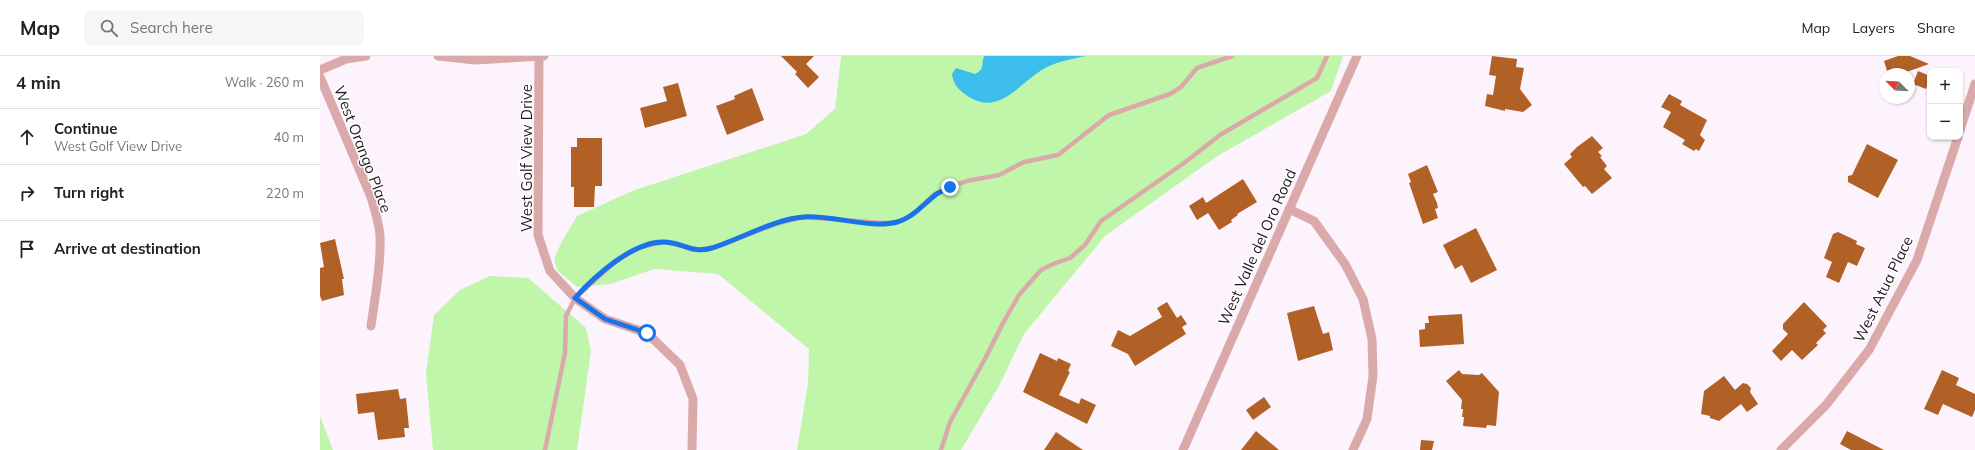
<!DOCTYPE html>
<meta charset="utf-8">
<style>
body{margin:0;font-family:Mulish,sans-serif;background:#f6f6f6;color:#222}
.controls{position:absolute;right:12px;top:12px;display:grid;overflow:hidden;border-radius:8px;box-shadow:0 1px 3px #0004}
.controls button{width:36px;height:36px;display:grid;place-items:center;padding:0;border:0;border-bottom:1px solid #e0e0e0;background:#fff;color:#222;font:20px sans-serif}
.compass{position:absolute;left:1559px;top:12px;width:36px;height:36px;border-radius:50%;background:#fff;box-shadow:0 1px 3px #0004;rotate:294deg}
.stop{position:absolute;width:12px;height:12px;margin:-9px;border:3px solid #1a73e8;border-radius:50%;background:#fff}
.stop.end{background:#1a73e8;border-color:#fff;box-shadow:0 1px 4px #0008}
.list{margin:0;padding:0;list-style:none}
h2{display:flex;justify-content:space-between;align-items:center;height:52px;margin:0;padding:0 16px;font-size:17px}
h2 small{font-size:13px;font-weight:400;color:#767676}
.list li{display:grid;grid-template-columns:26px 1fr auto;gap:12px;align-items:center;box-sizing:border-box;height:56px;padding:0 16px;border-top:1px solid #e0e0e0}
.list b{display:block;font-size:15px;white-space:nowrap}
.list p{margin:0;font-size:13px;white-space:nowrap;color:#767676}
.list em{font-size:13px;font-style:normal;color:#767676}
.icon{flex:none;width:22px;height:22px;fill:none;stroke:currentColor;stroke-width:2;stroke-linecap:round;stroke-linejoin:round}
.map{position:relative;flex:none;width:1655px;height:394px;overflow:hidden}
header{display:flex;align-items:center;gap:24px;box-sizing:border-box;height:56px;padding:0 20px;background:#fff;border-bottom:1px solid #e0e0e0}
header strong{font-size:19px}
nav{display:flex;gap:22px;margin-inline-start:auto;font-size:14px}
.search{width:280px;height:36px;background:#f6f6f6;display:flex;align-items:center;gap:10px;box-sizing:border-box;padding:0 14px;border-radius:8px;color:#767676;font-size:15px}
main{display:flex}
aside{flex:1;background:#fff}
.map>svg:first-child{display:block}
.green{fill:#c0f6a9}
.water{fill:#3cbdeb}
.building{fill:#b26126}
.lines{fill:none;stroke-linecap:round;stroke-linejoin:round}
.service{stroke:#daaaaa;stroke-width:4.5}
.minor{stroke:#daaaaa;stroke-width:9}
.route{stroke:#1a73e8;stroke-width:5}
.labels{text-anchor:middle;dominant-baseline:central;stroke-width:3;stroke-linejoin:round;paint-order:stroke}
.street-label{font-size:15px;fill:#201b21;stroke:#fff}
</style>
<header>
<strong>Map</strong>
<div class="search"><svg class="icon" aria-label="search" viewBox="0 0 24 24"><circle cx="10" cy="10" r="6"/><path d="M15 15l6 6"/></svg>Search here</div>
<nav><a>Map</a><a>Layers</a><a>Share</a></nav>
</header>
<main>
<aside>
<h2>4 min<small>Walk · 260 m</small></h2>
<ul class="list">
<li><svg class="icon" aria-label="ahead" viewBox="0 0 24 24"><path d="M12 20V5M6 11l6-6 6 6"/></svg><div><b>Continue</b><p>West Golf View Drive</p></div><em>40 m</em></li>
<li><svg class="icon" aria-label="right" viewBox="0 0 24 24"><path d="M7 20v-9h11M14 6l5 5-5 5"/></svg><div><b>Turn right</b></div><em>220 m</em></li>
<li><svg class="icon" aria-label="arrive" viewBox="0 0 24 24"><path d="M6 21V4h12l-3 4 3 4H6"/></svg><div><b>Arrive at destination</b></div></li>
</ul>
</aside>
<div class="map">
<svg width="1655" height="394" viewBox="0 0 1655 394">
<rect width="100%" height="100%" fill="#fdf3fd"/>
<!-- green -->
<g class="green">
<polygon points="521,0 1023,0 1011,35 896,101 785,180 704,278 679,330 641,394 477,394 488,327 489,293 398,218 334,213 291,228 257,231 237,214 234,203 241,187 257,160 312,135 486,78 515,53"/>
<polygon points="170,220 208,222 266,272 271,295 257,394 113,394 106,318 114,259 140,234"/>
<polygon points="0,360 13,394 0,394"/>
</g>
<!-- water -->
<path class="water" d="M664,0H766C752,3 739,5 727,11C702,23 681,61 649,41C639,34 634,30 632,18L636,12L655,18C665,13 661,9 664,0Z"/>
<!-- building -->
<g class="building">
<polygon points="461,0 494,0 486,8 499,21 488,32 475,18 477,16"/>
<polygon points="1172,0 1197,3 1196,11 1204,12 1200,33 1212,49 1203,56 1185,53 1185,55 1165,50 1167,38 1173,39 1176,20 1169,19"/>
<polygon points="1578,0 1590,0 1609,8 1581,18 1568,18 1564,5"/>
<polygon points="1598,15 1610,20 1606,33 1593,28"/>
<polygon points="358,27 367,60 325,72 320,52 347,45 343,31"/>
<polygon points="432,32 444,64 407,79 396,50 415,43 414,40"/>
<polygon points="1349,38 1362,45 1360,49 1387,64 1380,79 1385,84 1379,95 1376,93 1374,95 1362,88 1365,84 1343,71 1351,56 1341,51"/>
<polygon points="1272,80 1283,92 1278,96 1282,100 1280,101 1287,110 1284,113 1292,122 1272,138 1265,130 1263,131 1244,108 1252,101 1250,98 1257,91"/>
<polygon points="257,82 282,82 282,130 275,130 274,151 254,151 254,131 251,131 251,91 257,91"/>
<polygon points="1547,88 1578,104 1558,142 1528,126 1528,120 1532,119"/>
<polygon points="1107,109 1118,136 1113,138 1117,147 1118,152 1115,153 1118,162 1103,168 1089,127 1091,126 1088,118"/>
<polygon points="923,123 937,146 917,158 918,159 911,164 912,166 899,174 888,157 877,164 869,150 883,141 886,147"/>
<polygon points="1156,172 1177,214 1151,227 1142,209 1135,213 1123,189"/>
<polygon points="1518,176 1537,185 1536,188 1545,192 1537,210 1528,206 1519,227 1506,221 1512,206 1504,202 1513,178"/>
<polygon points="15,183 24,223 22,223 24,239 2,245 0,240 0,212 4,211 0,187"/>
<polygon points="847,246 857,262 861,259 867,268 862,271 866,278 815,310 808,298 791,290 798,274 810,280 842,261 837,252"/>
<polygon points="1484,246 1507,270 1503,274 1506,277 1496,287 1498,289 1482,304 1472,294 1461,305 1452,295 1468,278 1463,273 1463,268"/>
<polygon points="994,250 1003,278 1009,276 1013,294 978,305 967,257"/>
<polygon points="1142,258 1144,288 1100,291 1099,274 1105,273 1105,267 1109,267 1108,260"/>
<polygon points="720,297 737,305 738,302 751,308 748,315 750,316 739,339 759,348 761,342 776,349 767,368 703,336"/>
<polygon points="1139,314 1142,318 1159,319 1162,317 1179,336 1176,370 1167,369 1166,372 1143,370 1144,361 1142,361 1143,353 1141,353 1142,344 1126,325"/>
<polygon points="1622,314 1639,322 1636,329 1655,338 1655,354 1652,361 1623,348 1618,359 1604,353"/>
<polygon points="1404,320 1415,334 1423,327 1427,328 1431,332 1430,336 1438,348 1427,356 1421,348 1399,365 1390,362 1390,360 1381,358 1384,335"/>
<polygon points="78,333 80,343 86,342 89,372 84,372 85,381 58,384 54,356 38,358 36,338"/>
<polygon points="944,341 951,351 933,364 926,354"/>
<polygon points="936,375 959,394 921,394"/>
<polygon points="1527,375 1564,394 1531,394 1520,388"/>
<polygon points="736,376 763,394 724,394"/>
<polygon points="1101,384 1114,385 1112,394 1100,394"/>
</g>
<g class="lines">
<!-- service -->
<g class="service">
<polyline points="225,394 245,297 246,260 255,242 297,204 321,191 344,186 356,188 372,194 391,192 459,167 483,161 564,167 578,166 592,159 615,138 630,131 647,125 679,119 704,106 738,99 789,59 850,38 861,31 877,12 912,0"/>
<polyline points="621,394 630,366 666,301 683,267 699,239 721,214 733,208 750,202 765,189 781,165 864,107 900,79 997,22 1007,0"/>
</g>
<!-- minor -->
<g class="minor">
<polyline points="118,0 155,4 224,0"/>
<polyline points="219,0 218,179 230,215 255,242 285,263 327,277 360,309 373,343 372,394"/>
<polyline points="0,14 26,3 46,0"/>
<path d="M0,21L51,141C55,154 59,167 60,180C61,210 55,241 51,270"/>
<polyline points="1640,74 1655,28"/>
<polyline points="969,153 994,165 1025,208 1043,243 1052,283 1053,320 1047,363 1033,394"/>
<polyline points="863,394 1037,0"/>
<polyline points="1461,394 1506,349 1549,294 1597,204 1638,81"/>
</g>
</g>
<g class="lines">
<!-- route -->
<path class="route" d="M327,277L285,263L255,242C274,221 314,184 345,186C364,187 372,198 392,192C421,183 454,163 484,161C512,159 552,173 577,166C592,162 603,149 614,140C619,136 625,134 630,131"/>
</g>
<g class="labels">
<!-- street labels -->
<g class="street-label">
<text transform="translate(43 93) rotate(69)">West Orango Place</text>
<text transform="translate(206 102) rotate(-90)">West Golf View Drive</text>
<text transform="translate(937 191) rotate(-66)">West Valle del Oro Road</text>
<text transform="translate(1563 233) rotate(-64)">West Atua Place</text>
</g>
</g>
</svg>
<div class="controls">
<button>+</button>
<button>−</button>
</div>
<svg class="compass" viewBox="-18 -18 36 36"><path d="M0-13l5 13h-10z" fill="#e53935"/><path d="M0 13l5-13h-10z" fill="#767676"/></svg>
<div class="stop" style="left:327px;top:277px"></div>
<div class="stop end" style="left:630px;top:131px"></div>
</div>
</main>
